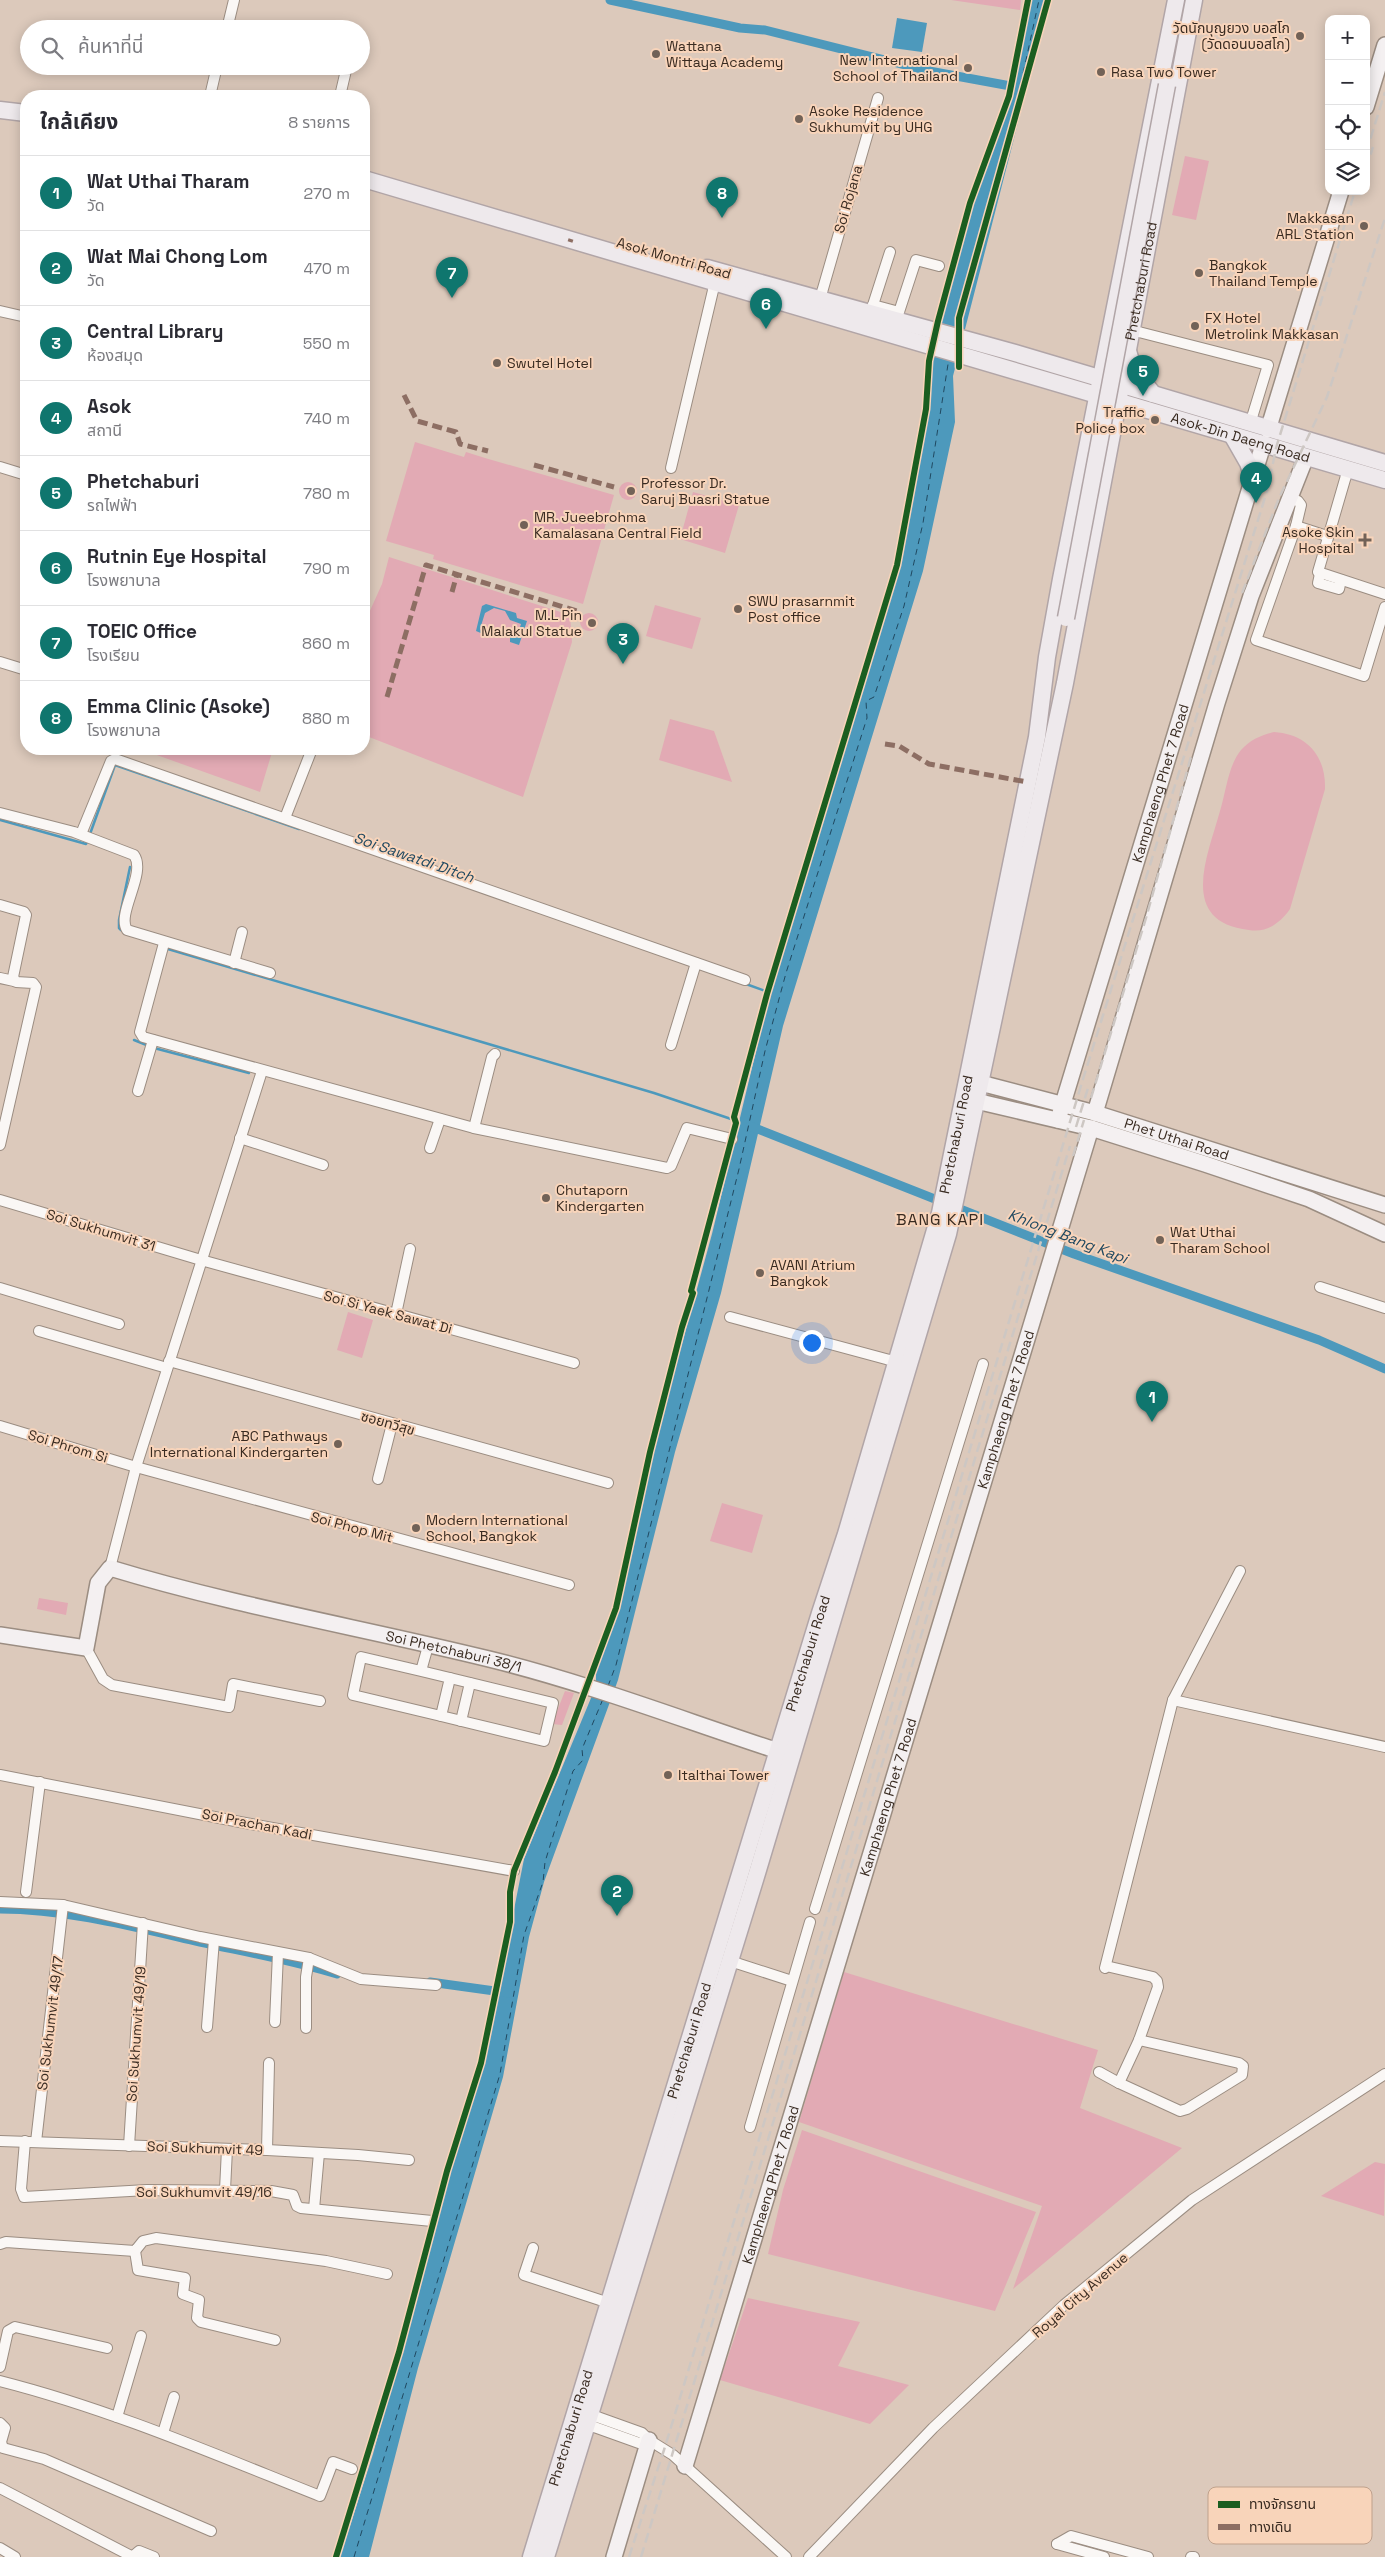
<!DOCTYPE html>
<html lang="th">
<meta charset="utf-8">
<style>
body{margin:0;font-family:"Space Grotesk","Noto Sans Thai",sans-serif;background:#f7f7f7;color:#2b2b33}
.controls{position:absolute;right:15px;top:15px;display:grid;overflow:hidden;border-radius:10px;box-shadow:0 2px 12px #0003}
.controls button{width:45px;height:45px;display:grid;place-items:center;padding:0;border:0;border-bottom:1px solid #e1e1e2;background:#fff;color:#2b2b33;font:25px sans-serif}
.you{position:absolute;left:811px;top:1342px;width:18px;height:18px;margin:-12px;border:4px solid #fff;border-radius:50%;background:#1a73e8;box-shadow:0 0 0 8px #1a73e833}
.badge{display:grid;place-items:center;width:32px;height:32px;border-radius:50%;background:#0f766e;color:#fff;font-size:16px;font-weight:700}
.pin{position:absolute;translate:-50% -41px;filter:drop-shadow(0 1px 2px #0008)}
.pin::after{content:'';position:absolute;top:26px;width:18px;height:15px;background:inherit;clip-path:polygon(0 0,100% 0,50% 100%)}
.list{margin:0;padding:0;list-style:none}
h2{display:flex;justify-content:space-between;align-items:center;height:65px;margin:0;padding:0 20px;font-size:21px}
h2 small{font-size:16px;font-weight:400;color:#7c7c81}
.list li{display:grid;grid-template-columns:32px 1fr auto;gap:15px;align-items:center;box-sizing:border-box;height:75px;padding:0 20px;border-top:1px solid #e1e1e2}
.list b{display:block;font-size:19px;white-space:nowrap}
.list p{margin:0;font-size:16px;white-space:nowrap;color:#7c7c81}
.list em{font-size:16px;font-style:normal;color:#7c7c81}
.icon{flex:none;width:28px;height:28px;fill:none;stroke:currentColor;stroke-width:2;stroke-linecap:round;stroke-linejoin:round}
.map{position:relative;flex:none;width:1385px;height:2557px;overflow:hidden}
.search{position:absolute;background:#fff;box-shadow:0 2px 12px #0003;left:20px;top:20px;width:350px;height:55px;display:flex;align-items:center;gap:12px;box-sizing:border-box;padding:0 18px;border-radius:28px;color:#7c7c81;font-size:19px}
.panel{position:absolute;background:#fff;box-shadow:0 2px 12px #0003;left:20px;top:90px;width:350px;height:665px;border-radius:20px}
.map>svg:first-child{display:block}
.green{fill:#e2aab4}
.water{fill:#4d99bc}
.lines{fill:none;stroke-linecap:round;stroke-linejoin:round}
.stream{stroke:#4d99bc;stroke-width:2.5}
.canal{stroke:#4d99bc;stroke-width:9}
.ferry{stroke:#204961;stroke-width:1;stroke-dasharray:6 5;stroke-linecap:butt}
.street-casing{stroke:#9b8d82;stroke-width:12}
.secondary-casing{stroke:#9b8d82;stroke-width:18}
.primary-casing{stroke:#b1a5a7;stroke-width:19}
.street{stroke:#faf7f5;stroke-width:10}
.secondary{stroke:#f4f0f1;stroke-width:15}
.primary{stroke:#eee9ec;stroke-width:16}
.rail{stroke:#cdc7c3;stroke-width:2.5;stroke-dasharray:10 5;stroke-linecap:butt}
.primary-bridge-casing{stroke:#b1a5a7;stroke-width:19;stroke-linecap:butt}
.primary-bridge{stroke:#eee9ec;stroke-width:16}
.quiet{stroke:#8d6e63;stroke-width:5;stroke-dasharray:10 5;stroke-linecap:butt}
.cycleway-casing{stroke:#f8d4ba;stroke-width:9}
.cycleway{stroke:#1b5e20;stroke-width:6}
.poi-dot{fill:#726257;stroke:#f8d4ba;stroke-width:2}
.labels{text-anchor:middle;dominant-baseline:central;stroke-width:4;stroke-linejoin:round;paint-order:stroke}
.poi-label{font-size:14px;fill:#392b21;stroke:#f8d4ba;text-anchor:start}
.street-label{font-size:14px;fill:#392b21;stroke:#f8d4ba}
.water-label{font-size:15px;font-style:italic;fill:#204961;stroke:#f8d4ba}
.quarter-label{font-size:16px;letter-spacing:1px;fill:#392b21;stroke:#f8d4ba}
.key{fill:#f8d4ba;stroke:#bfa18c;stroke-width:1}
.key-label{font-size:14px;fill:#392b21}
</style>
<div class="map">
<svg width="1385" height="2557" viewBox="0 0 1385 2557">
<rect width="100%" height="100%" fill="#dcc9bb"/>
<!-- green -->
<g class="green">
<polygon points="951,0 1021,0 1020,10"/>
<polygon points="1185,156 1209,161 1196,220 1172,215"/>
<polygon points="415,442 464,457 466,452 485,458 614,495 583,604 433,559 434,555 386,541"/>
<circle cx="628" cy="491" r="9"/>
<polygon points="693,492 739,505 725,553 680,539"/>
<polygon points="389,557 570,615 572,642 523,797 364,735 364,624 382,584"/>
<polygon points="655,605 701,618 692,649 646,636"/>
<circle cx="589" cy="622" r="9"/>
<polygon points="670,719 714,731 732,782 659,760"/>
<path d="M1274,732C1307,734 1326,756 1325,789L1290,909C1280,923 1267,933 1249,930C1177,922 1208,855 1220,811C1226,792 1228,766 1241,750C1250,740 1261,735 1274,732Z"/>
<polygon points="155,749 273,749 260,792 154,754"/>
<polygon points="348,1312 373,1320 362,1358 337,1350"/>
<polygon points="722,1503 763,1515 752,1553 710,1541"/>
<polygon points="39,1598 68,1603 66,1615 37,1609"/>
<polygon points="565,1691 574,1693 562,1725 552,1724"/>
<polygon points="844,1972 1098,2050 1080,2108 1182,2148 1013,2289 1042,2206 799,2122"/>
<polygon points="802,2130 1036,2212 995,2311 768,2254 783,2190"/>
<polygon points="1375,2162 1385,2164 1384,2216 1321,2196"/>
<polygon points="748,2298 860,2322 838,2366 909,2385 870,2424 720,2380"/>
</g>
<!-- water -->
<g class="water">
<polygon points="1029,0 1046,0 1038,45 953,376 955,422 923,571 783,1026 721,1293 675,1452 618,1680 544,1882 529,1937 503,2077 418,2368 369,2557 340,2557 373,2454 451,2166 484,2061 524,1859 596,1686 596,1671 619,1609 654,1446 712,1234 770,993 858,701 896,564 925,409 927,361 937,319 968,203 1011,87"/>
<polygon points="897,18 927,23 922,52 892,48"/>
<polygon points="486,604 516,613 517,618 527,621 519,645 510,642 510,632 518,634 521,624 510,620 505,611 494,608 485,613 480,629 483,634 476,631 482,606"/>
</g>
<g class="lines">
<!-- stream -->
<g class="stream">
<polyline points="0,820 86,844 87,842"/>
<polyline points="90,834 115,765 299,829"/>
<polyline points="121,930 119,928 119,920 130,867"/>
<polyline points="168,949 654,1093 740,1122"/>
<polyline points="746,984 771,993"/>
<polyline points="134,1040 149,1046"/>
<polyline points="154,1048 249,1073"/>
</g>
<!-- canal -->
<g class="canal">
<polyline points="610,0 740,28 765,30 929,71 1016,87"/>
<polyline points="750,1126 1074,1254 1319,1340 1385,1369"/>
<path d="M0,1909C67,1909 135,1927 200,1942C246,1952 292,1960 337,1974"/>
<polyline points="430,1982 509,1993"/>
</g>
<!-- ferry -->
<g class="ferry">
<polyline points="956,328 1018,97 1039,0"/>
<polyline points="608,1686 616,1665 739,1169 765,1051 786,973 867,718 866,701 874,697 904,606 923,523 949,358"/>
<polyline points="354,2557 500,2074 524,1935 543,1882 545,1862 573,1771 583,1760 582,1749 603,1699"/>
</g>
<defs>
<g id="street">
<polyline points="227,29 234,0"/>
<polyline points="210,96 217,66"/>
<polyline points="340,96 347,66"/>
<polyline points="820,299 878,98"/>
<polyline points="873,305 890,252"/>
<polyline points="0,311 26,317"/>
<polyline points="870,313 873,305 899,312 916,260 939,266"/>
<polyline points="1131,330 1268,365 1250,424"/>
<polyline points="0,467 26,475"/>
<polyline points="671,468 715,282"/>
<polyline points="1348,469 1318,572 1385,594"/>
<polyline points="1289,498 1298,501 1301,505 1296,526 1327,536"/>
<polyline points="1296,526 1256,640 1364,676 1385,607"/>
<polyline points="1320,574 1318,583 1339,589 1341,580"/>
<polyline points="0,662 26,670"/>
<path d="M0,813L74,832L134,855C147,873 116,914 127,930L270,973"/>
<polyline points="285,818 312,749"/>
<polyline points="81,834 111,761 115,759 745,980"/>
<polyline points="0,905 24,912 26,915 13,977 16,982 33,983 36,987 0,1145"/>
<polyline points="164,943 140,1032 143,1037 474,1128 667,1168 671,1166 687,1128 732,1139"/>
<polyline points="234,963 242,932"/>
<polyline points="0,978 14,981"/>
<polyline points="671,1045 696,963"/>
<polyline points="138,1091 153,1040"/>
<polyline points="474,1128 492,1057 495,1054"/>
<polyline points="240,1138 323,1165"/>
<polyline points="430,1148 440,1119"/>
<polyline points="0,1200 201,1260 574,1363"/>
<polyline points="1320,1287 1385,1308"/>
<polyline points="0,1288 119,1324"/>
<polyline points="396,1314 410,1249"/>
<polyline points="730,1317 897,1362"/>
<polyline points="39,1331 167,1368"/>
<polyline points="169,1361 608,1483"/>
<polyline points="0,1426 136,1467 569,1585"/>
<polyline points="378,1479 392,1424"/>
<polyline points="110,1568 136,1467 262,1071"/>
<polyline points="86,1648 103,1679 112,1685 229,1707 233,1684 320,1701"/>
<polyline points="421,1671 361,1657 353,1695 441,1716 450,1678 421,1671 428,1646"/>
<polyline points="1173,1700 1385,1747"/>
<polyline points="441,1716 544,1741 553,1703 450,1678"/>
<polyline points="461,1721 470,1683"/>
<polyline points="0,1775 240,1822 514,1871"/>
<polyline points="26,1892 40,1782"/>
<polyline points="0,1902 63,1905 200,1937 309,1958 361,1979 436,1985"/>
<polyline points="815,1909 983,1364"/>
<polyline points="730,1961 792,1981"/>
<polyline points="1105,1968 1173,1700 1240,1571"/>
<polyline points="275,2022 278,1953"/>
<polyline points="207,2027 214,1940"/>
<polyline points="306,2028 306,1977 309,1958"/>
<polyline points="1099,2072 1119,2083 1139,2040 1158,1987 1157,1981 1153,1977 1106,1966"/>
<polyline points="1119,2083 1180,2111 1187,2109 1242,2075 1243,2066 1239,2063 1139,2040"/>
<polyline points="750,2127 810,1922"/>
<polyline points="0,2141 267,2150 358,2155 409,2160"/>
<polyline points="25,2141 21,2189 24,2197 147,2190 271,2191 293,2195 297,2206 301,2208 432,2221"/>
<polyline points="36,2142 63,1905"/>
<polyline points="129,2146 143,1923"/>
<polyline points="267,2150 269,2063"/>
<polyline points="225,2190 227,2149"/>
<polyline points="314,2209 319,2153"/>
<polyline points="0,2244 6,2242 135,2251 143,2241 156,2238 326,2261 387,2274"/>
<polyline points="533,2248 524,2275 609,2303"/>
<polyline points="135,2251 138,2270 185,2278 183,2294 199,2300 197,2318 201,2322 275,2340"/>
<polyline points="0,2367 8,2331 15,2327 107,2348"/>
<path d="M0,2381C110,2409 214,2454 320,2496L333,2462L352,2469"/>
<polyline points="589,2414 642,2433 649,2440 673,2455 786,2557"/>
<polyline points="117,2417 141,2336"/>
<polyline points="0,2423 5,2428 1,2442 3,2448 44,2459 211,2531"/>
<polyline points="586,2424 639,2443 649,2440"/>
<polyline points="163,2433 174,2397"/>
<polyline points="0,2488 133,2557"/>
<polyline points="1057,2544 1071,2536 1148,2557"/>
<polyline points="1057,2544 1104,2557"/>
<polyline points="0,2548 15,2557"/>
<polyline points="133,2556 139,2551 154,2557"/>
<polyline points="809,2557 933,2428 1064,2305 1192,2200 1385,2074"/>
<polyline points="1191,2557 1194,2557"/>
</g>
<g id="secondary">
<polyline points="1366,107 1385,45"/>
<polyline points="1268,430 1341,191"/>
<path id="s1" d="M969,1080L1095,1113L1385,1205"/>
<polyline points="976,1101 1091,1128 1205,1164 1309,1199 1385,1234"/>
<polyline points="1095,1113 1217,703 1251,596 1306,457"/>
<path id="s2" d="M1058,1120L1263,445"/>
<path id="s3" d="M0,1635L86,1648L98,1583L110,1568C235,1606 363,1628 489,1659C587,1683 683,1720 778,1751L787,1757"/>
<path id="s4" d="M685,2466L1091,1128"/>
<polyline points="614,2557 649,2440"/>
</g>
<g id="primary">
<polyline points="0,110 26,113"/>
<path id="s5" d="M364,179L1385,480"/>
<polyline points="707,268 1015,353 1385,463"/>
<polyline points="1128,351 1133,368 1153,394"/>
<polyline points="1232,435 1248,463 1253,478"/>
<path id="s6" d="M531,2557L820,1613L846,1534L940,1213L1037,737L1047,657L1061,579L1176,0"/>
<path id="s7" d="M546,2557L758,1870L948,1234L1065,683L1194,0"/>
</g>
</defs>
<!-- street casing -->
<use href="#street" class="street-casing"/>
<!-- secondary casing -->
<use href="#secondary" class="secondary-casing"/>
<!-- primary casing -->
<use href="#primary" class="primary-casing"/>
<!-- street -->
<use href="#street" class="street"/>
<!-- secondary -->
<use href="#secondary" class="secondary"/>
<!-- primary -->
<use href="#primary" class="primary"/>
<!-- rail -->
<g class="rail">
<polyline points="1366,153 1385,92"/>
<polyline points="1366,169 1373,147"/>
<polyline points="1242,593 1279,498 1327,397 1385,218"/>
<polyline points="1091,1098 1146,918 1192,753"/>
<polyline points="1076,1127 1088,1088"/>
<polyline points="1073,1156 1084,1120"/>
<polyline points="629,2557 664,2450 1084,1076 1268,488 1276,448 1355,191"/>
<polyline points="641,2557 1070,1146"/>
</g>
<defs>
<polyline id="primary-bridge" points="1066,618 1167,85"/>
</defs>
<!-- primary-bridge casing -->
<use href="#primary-bridge" class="primary-bridge-casing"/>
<!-- primary-bridge -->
<use href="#primary-bridge" class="primary-bridge"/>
<!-- quiet -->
<g class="quiet">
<polyline points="570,242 571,239"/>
<polyline points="404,395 417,421 456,432 460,444 488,451"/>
<polyline points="534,465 614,487"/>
<polyline points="452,592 457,574"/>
<polyline points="387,697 426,565 580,612"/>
<polyline points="885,744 899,746 929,764 1027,782"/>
</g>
<defs>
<g id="cycleway">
<polyline points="959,367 959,318 1048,0"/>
<polyline points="336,2557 399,2352 447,2171 481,2063 510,1922 510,1892 514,1871 555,1772 616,1608 650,1452 682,1327 693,1293 691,1291 736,1123 734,1117 767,994 897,565 926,409 929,361 938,321 970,203 1009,96 1028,0"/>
</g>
</defs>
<!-- cycleway casing -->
<use href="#cycleway" class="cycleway-casing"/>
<!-- cycleway -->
<use href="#cycleway" class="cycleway"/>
</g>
<!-- markers -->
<g class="poi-dot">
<circle cx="1300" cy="36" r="5"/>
<circle cx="656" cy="54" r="5"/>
<circle cx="968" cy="68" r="5"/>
<circle cx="1101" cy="72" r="5"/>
<circle cx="799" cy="119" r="5"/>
<circle cx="1364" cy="226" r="5"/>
<circle cx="1199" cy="273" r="5"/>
<circle cx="1195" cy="326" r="5"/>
<circle cx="497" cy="363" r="5"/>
<circle cx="1155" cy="420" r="5"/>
<circle cx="631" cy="491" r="5"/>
<circle cx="524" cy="525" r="5"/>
<path d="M1362.5 532.5h5v5h5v5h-5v5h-5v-5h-5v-5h5z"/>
<circle cx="738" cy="609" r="5"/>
<circle cx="592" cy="623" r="5"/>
<circle cx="546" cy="1198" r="5"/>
<circle cx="1160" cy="1240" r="5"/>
<circle cx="760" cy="1273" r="5"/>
<circle cx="338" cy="1444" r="5"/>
<circle cx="416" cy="1528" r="5"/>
<circle cx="668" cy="1775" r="5"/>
</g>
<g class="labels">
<!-- poi labels -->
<g class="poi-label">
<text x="1290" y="28" text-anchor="end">วัดนักบุญยวง บอสโก<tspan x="1290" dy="16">(วัดดอนบอสโก)</tspan></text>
<text x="666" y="46">Wattana<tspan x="666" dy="16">Wittaya Academy</tspan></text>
<text x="958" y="60" text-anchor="end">New International<tspan x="958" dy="16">School of Thailand</tspan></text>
<text x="1111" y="72">Rasa Two Tower</text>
<text x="809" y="111">Asoke Residence<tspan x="809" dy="16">Sukhumvit by UHG</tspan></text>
<text x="1354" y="218" text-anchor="end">Makkasan<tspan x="1354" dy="16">ARL Station</tspan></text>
<text x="1209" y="265">Bangkok<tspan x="1209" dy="16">Thailand Temple</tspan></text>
<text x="1205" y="318">FX Hotel<tspan x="1205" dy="16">Metrolink Makkasan</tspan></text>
<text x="507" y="363">Swutel Hotel</text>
<text x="1145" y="412" text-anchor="end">Traffic<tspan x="1145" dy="16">Police box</tspan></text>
<text x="641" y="483">Professor Dr.<tspan x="641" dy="16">Saruj Buasri Statue</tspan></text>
<text x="534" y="517">MR. Jueebrohma<tspan x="534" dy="16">Kamalasana Central Field</tspan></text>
<text x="1354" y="532" text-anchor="end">Asoke Skin<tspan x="1354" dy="16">Hospital</tspan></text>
<text x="748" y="601">SWU prasarnmit<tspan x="748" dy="16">Post office</tspan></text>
<text x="582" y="615" text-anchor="end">M.L Pin<tspan x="582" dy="16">Malakul Statue</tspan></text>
<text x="556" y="1190">Chutaporn<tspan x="556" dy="16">Kindergarten</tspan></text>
<text x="1170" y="1232">Wat Uthai<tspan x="1170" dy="16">Tharam School</tspan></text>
<text x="770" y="1265">AVANI Atrium<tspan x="770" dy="16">Bangkok</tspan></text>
<text x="328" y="1436" text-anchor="end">ABC Pathways<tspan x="328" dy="16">International Kindergarten</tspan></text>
<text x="426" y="1520">Modern International<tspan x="426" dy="16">School, Bangkok</tspan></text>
<text x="678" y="1775">Italthai Tower</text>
</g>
<!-- street labels -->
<g class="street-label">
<text transform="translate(848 199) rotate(-74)">Soi Rojana</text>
<text transform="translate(674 258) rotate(16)">Asok Montri Road</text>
<text stroke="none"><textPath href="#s7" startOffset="2355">Phetchaburi Road</textPath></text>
<text stroke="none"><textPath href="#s5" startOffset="914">Asok-Din Daeng Road</textPath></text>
<text stroke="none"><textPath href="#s2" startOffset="352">Kamphaeng Phet 7 Road</textPath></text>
<text stroke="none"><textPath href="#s6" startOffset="1485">Phetchaburi Road</textPath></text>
<text stroke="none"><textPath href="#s1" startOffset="216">Phet Uthai Road</textPath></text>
<text transform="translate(101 1230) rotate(17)">Soi Sukhumvit 31</text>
<text transform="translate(388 1312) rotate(15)">Soi Si Yaek Sawat Di</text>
<text stroke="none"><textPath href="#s4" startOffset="1104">Kamphaeng Phet 7 Road</textPath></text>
<text transform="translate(388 1423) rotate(16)">ซอยทวีสุข</text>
<text transform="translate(68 1446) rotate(17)">Soi Phrom Si</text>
<text transform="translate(352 1527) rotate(15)">Soi Phop Mit</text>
<text stroke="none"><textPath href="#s3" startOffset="526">Soi Phetchaburi 38/1</textPath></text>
<text stroke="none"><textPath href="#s6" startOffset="945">Phetchaburi Road</textPath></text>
<text stroke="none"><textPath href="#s4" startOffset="699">Kamphaeng Phet 7 Road</textPath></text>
<text transform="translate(257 1824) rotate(11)">Soi Prachan Kadi</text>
<text transform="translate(50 2023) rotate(-83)">Soi Sukhumvit 49/17</text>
<text transform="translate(136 2034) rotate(-86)">Soi Sukhumvit 49/19</text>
<text stroke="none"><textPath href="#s6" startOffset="540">Phetchaburi Road</textPath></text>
<text transform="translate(205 2148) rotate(2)">Soi Sukhumvit 49</text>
<text stroke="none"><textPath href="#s4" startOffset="294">Kamphaeng Phet 7 Road</textPath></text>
<text x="204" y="2192">Soi Sukhumvit 49/16</text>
<text transform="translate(1080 2295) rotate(-41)">Royal City Avenue</text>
<text stroke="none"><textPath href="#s6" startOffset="135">Phetchaburi Road</textPath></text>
</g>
<!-- water labels -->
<g class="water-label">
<text transform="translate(414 857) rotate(19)">Soi Sawatdi Ditch</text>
<text transform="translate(1068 1236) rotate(21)">Khlong Bang Kapi</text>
</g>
<!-- quarter labels -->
<g class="quarter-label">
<text x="940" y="1219">BANG KAPI</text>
</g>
</g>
<!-- legend -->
<rect x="1208" y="2487" width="164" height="57" rx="8" class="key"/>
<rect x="1218" y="2501" width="22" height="7" fill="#1b5e20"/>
<rect x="1218" y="2524" width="22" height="6" fill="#8d6e63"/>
<g class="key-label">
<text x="1249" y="2509">ทางจักรยาน</text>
<text x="1249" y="2532">ทางเดิน</text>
</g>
</svg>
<div class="controls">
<button>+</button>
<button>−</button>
<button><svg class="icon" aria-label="locate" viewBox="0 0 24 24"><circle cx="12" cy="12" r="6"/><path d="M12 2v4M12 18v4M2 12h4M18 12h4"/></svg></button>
<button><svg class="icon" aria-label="layers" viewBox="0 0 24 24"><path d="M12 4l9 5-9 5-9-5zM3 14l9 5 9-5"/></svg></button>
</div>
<div class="you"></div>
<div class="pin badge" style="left:1152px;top:1422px">1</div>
<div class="pin badge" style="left:617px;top:1916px">2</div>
<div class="pin badge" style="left:623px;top:664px">3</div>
<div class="pin badge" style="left:1256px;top:503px">4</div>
<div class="pin badge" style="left:1143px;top:396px">5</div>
<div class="pin badge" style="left:766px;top:329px">6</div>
<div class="pin badge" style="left:452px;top:298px">7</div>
<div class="pin badge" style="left:722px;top:218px">8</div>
<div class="search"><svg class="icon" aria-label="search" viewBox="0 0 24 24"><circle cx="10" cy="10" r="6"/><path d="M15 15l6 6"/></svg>ค้นหาที่นี่</div>
<section class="panel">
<h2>ใกล้เคียง<small>8 รายการ</small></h2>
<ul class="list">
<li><span class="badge">1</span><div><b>Wat Uthai Tharam</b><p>วัด</p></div><em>270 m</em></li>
<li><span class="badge">2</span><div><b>Wat Mai Chong Lom</b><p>วัด</p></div><em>470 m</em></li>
<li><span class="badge">3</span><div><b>Central Library</b><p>ห้องสมุด</p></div><em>550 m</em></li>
<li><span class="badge">4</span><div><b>Asok</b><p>สถานี</p></div><em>740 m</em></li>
<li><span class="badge">5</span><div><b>Phetchaburi</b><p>รถไฟฟ้า</p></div><em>780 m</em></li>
<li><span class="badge">6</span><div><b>Rutnin Eye Hospital</b><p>โรงพยาบาล</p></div><em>790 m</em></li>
<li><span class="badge">7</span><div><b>TOEIC Office</b><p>โรงเรียน</p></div><em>860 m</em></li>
<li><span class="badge">8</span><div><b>Emma Clinic (Asoke)</b><p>โรงพยาบาล</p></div><em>880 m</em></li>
</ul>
</section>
</div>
